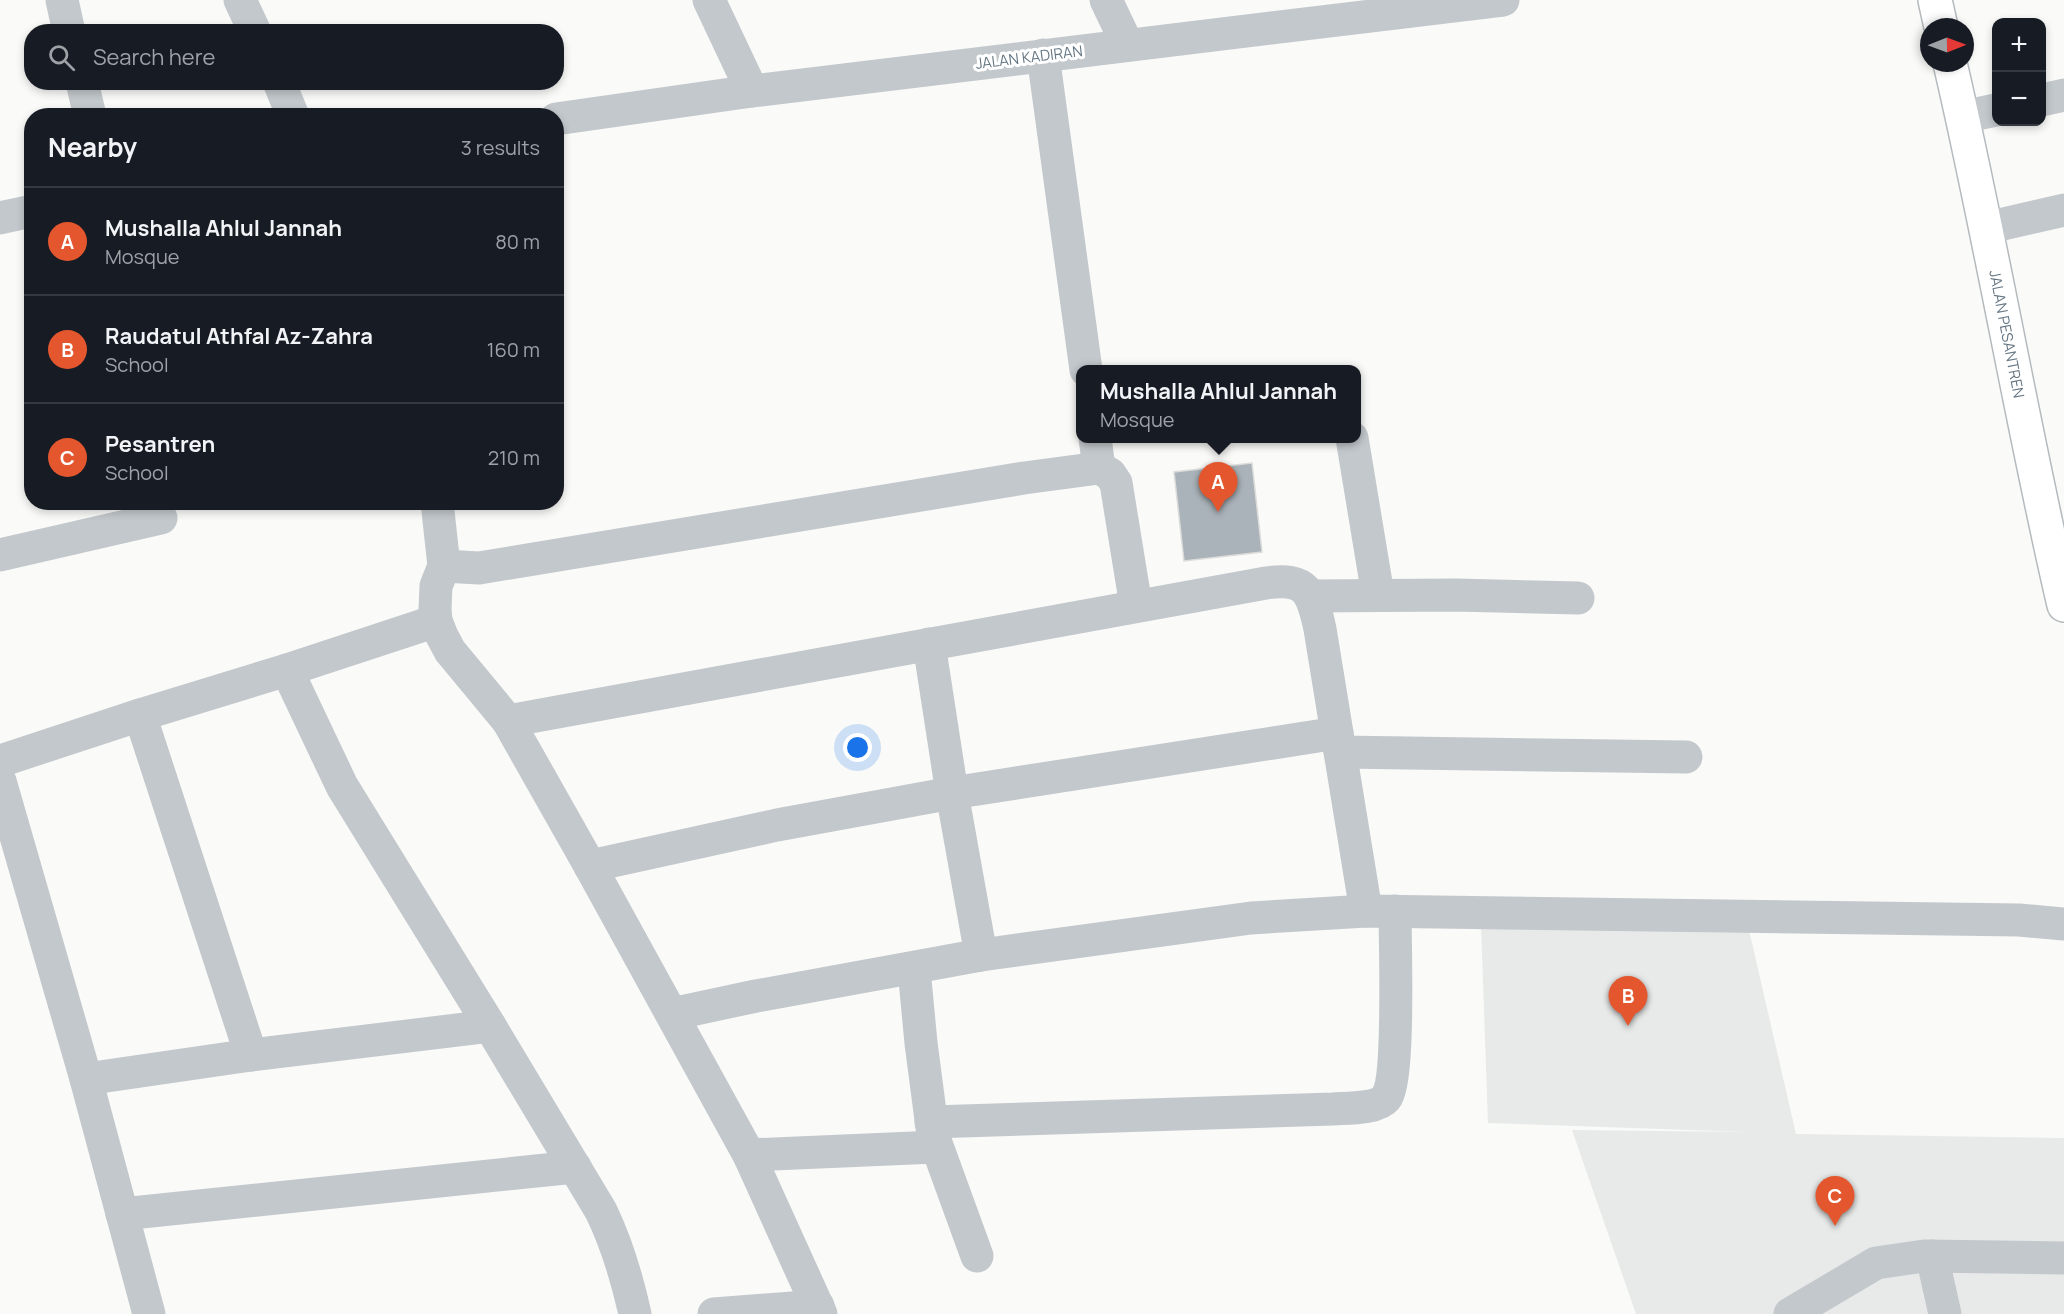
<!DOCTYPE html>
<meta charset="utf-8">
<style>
body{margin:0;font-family:Manrope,sans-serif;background:#20242c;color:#f1f3f6}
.controls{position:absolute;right:18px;top:18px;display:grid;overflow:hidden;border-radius:12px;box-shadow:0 3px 9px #0003}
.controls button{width:54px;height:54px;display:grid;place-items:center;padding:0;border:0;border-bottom:2px solid #363941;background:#171b24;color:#f1f3f6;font:30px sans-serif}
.compass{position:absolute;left:1920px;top:18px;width:54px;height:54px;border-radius:50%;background:#171b24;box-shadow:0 3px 9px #0003;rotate:89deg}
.you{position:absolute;left:858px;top:748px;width:21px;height:21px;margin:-15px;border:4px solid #fff;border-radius:50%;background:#1a73e8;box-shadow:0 0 0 9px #1a73e833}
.badge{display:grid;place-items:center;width:39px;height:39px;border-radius:50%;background:#e4572e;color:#fff;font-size:20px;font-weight:700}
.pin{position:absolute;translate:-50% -50px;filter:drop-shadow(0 2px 3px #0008)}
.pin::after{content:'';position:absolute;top:32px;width:21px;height:18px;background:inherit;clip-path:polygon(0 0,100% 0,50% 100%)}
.popup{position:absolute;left:1076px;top:365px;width:285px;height:78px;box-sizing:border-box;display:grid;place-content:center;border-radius:12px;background:#171b24;filter:drop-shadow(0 2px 4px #0005);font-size:20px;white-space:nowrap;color:#9ea1a6}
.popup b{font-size:22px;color:#f1f3f6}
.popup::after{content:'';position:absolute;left:50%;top:100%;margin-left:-12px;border:12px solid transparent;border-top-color:#171b24}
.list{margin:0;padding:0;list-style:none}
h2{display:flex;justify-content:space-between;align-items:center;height:78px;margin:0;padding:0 24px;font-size:26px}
h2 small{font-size:20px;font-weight:400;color:#9ea1a6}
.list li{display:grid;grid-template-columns:39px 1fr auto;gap:18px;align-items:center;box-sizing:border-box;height:108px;padding:0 24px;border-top:2px solid #363941}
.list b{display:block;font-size:22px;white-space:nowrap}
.list p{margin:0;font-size:20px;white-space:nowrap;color:#9ea1a6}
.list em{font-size:20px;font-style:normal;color:#9ea1a6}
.icon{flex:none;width:33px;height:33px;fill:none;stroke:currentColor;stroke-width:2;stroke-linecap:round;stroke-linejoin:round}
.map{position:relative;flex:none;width:2064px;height:1314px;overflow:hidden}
.search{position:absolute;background:#171b24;box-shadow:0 3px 9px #0003;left:24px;top:24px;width:540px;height:66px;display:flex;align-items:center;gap:15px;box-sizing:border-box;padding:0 21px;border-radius:24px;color:#9ea1a6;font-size:22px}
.panel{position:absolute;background:#171b24;box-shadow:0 3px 9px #0003;left:24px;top:108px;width:540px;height:402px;border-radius:24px}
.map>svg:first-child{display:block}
.built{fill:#e8e9e9}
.building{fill:#aab3b9;stroke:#dcdcda;stroke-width:1.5}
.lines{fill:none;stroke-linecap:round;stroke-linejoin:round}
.major-casing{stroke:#b5babe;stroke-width:36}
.minor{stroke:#c3c8cc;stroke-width:33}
.major{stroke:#fff;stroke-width:33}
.labels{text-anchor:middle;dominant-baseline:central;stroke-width:6;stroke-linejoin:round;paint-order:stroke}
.street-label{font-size:15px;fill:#657683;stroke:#fff}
</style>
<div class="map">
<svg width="2064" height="1314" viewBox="0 0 2064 1314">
<rect width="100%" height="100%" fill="#fafaf8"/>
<!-- built -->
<polygon class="built" points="1481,925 1749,930 1796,1134 2064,1138 2064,1314 1636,1314 1572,1130 1748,1132 1488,1123"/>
<!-- building -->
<polygon class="building" points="1252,463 1262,552 1184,561 1174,472"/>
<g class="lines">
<defs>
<g id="major">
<polyline points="1935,0 1941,27"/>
<path d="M1950,63C1992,243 2022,425 2064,605"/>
</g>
</defs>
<!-- major casing -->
<use href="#major" class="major-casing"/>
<!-- minor -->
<g class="minor">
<polyline points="62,0 69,32"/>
<polyline points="240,0 255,32"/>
<polyline points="709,0 752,91"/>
<polyline points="1106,0 1127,44"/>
<polyline points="1043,55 1086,370"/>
<polyline points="82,82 90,116"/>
<polyline points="279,82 293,116"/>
<polyline points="2042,100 2064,95"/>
<polyline points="1962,117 1996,110"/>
<polyline points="556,119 752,91 1503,0"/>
<polyline points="0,218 32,211"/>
<polyline points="1986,228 2064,210"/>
<polyline points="1095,438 1099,468"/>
<polyline points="1352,438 1378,595"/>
<polyline points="437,502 444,566 436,586 435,609 436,621 442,636 450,651 508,721 590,866 749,1155 821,1314"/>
<polyline points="0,555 161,518"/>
<polyline points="444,566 479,568 1024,478 1099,468 1110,474 1116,483 1136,606"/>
<polyline points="1310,596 1456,595 1578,598"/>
<polyline points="929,644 952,793 981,955"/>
<path d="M287,670L342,786L490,1026L601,1211C617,1244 627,1278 635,1314"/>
<polyline points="140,715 287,670 436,621"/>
<path d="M508,721L1266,583C1307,577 1312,592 1320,629L1366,911"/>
<polyline points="1340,752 1686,757"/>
<polyline points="0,761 140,715 251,1055"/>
<polyline points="0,781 86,1079 149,1314"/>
<polyline points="590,866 777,825 952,793 1337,733"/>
<polyline points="914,969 921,1043 933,1135 977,1256"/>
<polyline points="672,1014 756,996 981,955 1251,918 1366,911 2019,920 2064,924"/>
<polyline points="86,1079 251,1055 490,1026"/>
<path d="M931,1122L1333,1109C1347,1108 1377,1109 1386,1098C1400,1079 1395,943 1395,911"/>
<polyline points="749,1155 936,1147"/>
<polyline points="122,1214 575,1167"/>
<polyline points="1932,1256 1945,1314"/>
<polyline points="714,1314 818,1306"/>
<polyline points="1790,1314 1876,1263 1924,1256 2064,1258"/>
</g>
<!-- major -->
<use href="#major" class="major"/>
</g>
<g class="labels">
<!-- street labels -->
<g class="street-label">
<text transform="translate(1029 57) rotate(-7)">JALAN KADIRAN</text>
<text transform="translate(2007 334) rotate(79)">JALAN PESANTREN</text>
</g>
</g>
</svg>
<div class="controls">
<button>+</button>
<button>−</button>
</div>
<svg class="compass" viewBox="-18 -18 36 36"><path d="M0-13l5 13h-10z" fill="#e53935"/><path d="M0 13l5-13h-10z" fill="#9ea1a6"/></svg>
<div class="you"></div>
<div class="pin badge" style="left:1218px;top:512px">A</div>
<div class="popup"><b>Mushalla Ahlul Jannah</b>Mosque</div>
<div class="pin badge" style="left:1628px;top:1026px">B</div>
<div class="pin badge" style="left:1835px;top:1226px">C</div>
<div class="search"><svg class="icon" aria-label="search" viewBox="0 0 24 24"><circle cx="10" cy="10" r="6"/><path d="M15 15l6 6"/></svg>Search here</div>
<section class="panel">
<h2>Nearby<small>3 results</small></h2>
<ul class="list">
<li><span class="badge">A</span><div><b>Mushalla Ahlul Jannah</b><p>Mosque</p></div><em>80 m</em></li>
<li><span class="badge">B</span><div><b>Raudatul Athfal Az-Zahra</b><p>School</p></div><em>160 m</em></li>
<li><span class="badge">C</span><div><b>Pesantren</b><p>School</p></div><em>210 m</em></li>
</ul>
</section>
</div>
